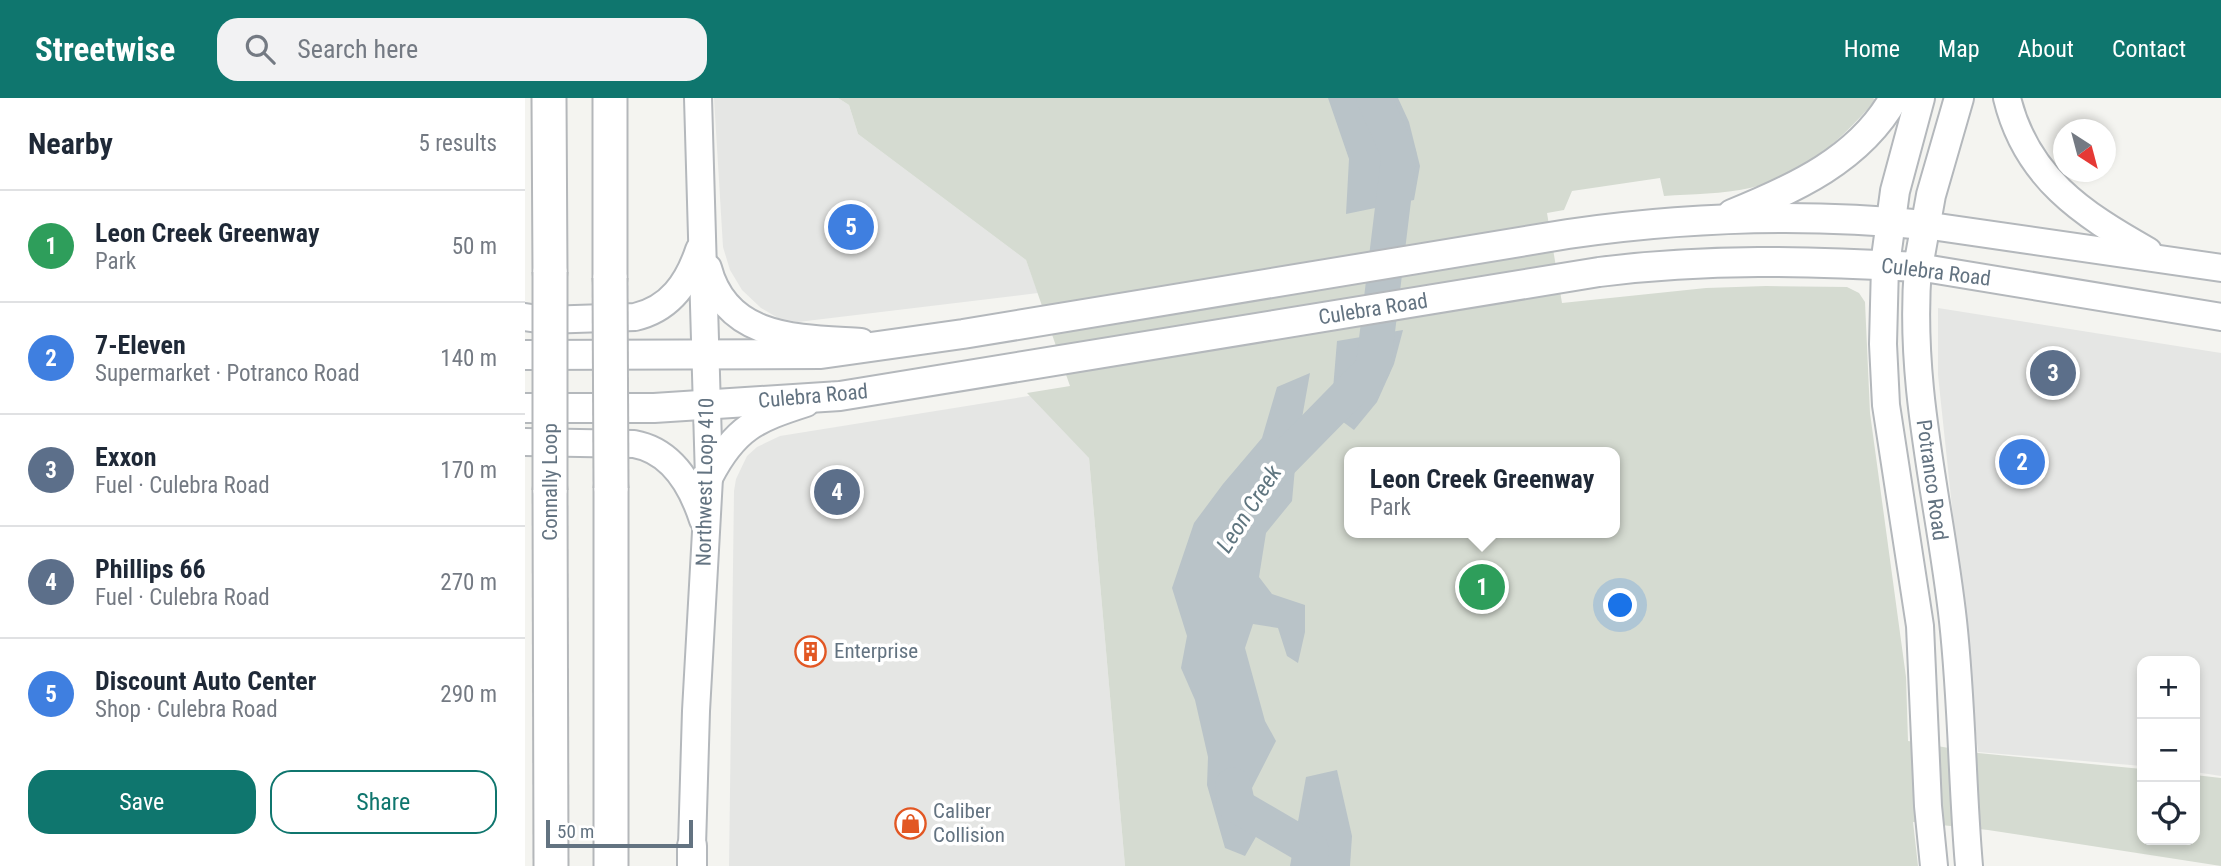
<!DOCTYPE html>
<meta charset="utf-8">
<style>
body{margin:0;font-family:"Roboto Condensed",sans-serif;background:#f2f2f3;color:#1f2937}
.controls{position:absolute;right:21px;bottom:21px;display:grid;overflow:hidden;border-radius:14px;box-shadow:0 4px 10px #0003}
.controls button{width:63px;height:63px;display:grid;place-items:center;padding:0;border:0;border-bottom:2px solid #e0e1e3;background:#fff;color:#1f2937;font:35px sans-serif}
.compass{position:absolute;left:1528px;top:21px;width:63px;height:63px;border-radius:50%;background:#fff;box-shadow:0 4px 10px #0003;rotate:144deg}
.scale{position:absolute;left:21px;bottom:18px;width:147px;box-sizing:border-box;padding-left:7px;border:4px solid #637381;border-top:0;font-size:19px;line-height:24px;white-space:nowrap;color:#637381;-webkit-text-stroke:5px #fff;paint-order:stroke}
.you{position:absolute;left:1096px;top:508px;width:24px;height:24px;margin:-18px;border:5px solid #fff;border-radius:50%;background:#1a73e8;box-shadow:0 0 0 10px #1a73e833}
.badge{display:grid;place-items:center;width:46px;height:46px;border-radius:50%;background:#0f766e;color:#fff;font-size:23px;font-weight:700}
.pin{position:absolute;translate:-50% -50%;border:4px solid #fff;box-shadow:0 2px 7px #0006}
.popup{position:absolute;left:819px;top:349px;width:276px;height:91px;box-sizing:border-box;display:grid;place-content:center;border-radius:14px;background:#fff;filter:drop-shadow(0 2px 5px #0005);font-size:23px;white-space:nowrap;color:#747a83}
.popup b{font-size:26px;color:#1f2937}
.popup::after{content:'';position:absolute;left:50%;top:100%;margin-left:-14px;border:14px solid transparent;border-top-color:#fff}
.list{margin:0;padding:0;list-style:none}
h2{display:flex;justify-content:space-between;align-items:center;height:91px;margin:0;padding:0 28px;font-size:30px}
h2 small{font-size:23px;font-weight:400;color:#747a83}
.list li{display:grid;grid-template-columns:46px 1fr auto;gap:21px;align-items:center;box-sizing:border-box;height:112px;padding:0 28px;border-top:2px solid #e0e1e3}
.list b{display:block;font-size:26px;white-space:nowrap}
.list p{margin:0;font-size:23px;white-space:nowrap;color:#747a83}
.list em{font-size:23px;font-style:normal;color:#747a83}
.actions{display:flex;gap:14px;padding:21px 28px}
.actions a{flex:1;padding:16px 0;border:2px solid #0f766e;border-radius:21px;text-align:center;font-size:24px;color:#0f766e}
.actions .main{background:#0f766e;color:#fff}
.icon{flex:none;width:38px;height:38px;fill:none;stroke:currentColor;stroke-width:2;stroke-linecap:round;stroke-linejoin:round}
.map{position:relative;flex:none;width:1696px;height:768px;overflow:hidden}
header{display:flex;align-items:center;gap:42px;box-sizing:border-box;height:98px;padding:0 35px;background:#0f766e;color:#fff}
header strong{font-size:33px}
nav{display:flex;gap:38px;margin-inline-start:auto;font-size:24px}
.search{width:490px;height:63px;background:#f2f2f3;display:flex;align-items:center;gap:18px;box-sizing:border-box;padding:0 24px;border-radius:21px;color:#747a83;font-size:26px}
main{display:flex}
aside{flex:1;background:#fff}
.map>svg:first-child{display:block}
.built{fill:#e5e6e4}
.green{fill:#d5dbd1;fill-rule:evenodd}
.water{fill:#b9c3c8}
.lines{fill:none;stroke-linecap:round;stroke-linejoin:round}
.river{stroke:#b9c3c8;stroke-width:35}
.secondary-casing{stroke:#b4b8bc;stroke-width:30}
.primary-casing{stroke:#b4b8bc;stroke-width:32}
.highway-casing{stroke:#b4b7ba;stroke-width:37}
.secondary{stroke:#fff;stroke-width:26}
.primary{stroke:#fff;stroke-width:28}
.highway{stroke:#fff;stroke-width:33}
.highway-bridge-casing{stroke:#b4b7ba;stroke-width:37;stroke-linecap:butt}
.highway-bridge{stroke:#fff;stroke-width:33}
.labels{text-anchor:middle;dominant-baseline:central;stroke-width:7;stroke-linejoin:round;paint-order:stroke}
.street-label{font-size:21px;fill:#637381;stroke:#fff}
.poi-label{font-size:21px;fill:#637381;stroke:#fff;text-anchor:start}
.water-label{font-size:23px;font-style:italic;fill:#5f757f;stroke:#fff}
</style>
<header>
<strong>Streetwise</strong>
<div class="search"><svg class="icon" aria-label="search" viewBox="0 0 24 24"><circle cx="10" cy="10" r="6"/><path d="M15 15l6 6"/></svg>Search here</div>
<nav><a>Home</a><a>Map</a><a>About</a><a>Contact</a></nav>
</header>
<main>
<aside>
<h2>Nearby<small>5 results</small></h2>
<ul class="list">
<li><span class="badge" style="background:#2e9e5b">1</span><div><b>Leon Creek Greenway</b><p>Park</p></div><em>50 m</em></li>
<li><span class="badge" style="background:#3f7fe0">2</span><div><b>7-Eleven</b><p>Supermarket · Potranco Road</p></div><em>140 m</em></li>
<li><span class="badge" style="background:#5c6f8a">3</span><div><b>Exxon</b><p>Fuel · Culebra Road</p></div><em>170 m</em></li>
<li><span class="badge" style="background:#5c6f8a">4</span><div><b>Phillips 66</b><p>Fuel · Culebra Road</p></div><em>270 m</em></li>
<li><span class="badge" style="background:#3f7fe0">5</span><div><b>Discount Auto Center</b><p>Shop · Culebra Road</p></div><em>290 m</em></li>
</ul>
<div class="actions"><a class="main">Save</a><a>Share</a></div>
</aside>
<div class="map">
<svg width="1696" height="768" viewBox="0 0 1696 768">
<rect width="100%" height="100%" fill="#f4f4f0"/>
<!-- built -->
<g class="built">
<polygon points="189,0 313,0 324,7 333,36 501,162 513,195 273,224 253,220 236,210 217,192 205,172 198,149"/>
<polygon points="1413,210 1696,255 1696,678 1670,674 1670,563 1617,563 1617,668 1453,654 1413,277"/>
<polygon points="547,291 564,360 600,768 204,768 209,393 211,381 222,358 232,349 255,338"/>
</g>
<!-- green -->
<path class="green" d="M313,0H1348L1351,2C1315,42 1280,77 1225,90C1198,96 1167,96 1139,98L1135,80L1047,93L1039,112L1022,115L1037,205L1181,190L1241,188L1322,189L1334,195L1340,204L1345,315L1381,579L1383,643L1453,655L1617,671V742H1670V677L1696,680V768L1463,732L1388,724L1393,768H600L564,360L502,295L545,288L501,162L333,36L324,7ZM824,354H1090V435H824Z"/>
<!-- water -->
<g class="water">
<polygon points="803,0 873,0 884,24 895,68 889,102 821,116 824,61"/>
<polygon points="878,232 869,266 852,304 829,332 806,315 812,243"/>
<polygon points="785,275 772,348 767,403 741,435 734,479 747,496 780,507 780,534 773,565 762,558 753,530 728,526 720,550 740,623 751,643 727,690 736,730 720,758 700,750 682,687 683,659 670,602 656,570 662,538 647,490 669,425 698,386 737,340 752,289"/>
<polygon points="812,672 827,738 825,768 765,768 781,679"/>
</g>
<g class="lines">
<!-- river -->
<g class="river">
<polyline points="740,380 848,270 874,57 849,0"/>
<polyline points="708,687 709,706 786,751 785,768"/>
</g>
<defs>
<g id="secondary">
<path d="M1482,0C1501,79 1557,116 1623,153"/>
<polyline points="1399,127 1696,170"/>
<polyline points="1360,167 1358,246 1361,307 1395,528 1403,708 1409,768"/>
<path d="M183,170C202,243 276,240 336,244"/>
<path d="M0,219L20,222L110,219C145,211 163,185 174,152"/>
<path d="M0,344L109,346C148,353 167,388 178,422"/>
<path d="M185,378C210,330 231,321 281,305"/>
<polyline points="167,748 171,613 184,380 173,0"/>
<path d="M1444,768C1437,687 1437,604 1428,523C1415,404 1383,291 1393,169L1696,219"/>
</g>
<g id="primary">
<path d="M1207,116C1269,91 1335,61 1369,0"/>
<polyline points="1360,167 1370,93 1395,0"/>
<path d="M0,257L296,256L438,236L1043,136C1161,119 1281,115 1399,127"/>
<path d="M0,310H129L315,298L1074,174C1185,160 1282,163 1393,169L1406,97L1434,0"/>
<polyline points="167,768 167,748"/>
</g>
<g id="highway">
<polyline points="24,0 25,174"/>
<polyline points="85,0 85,180"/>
<polyline points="86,390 86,768"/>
<polyline points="25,392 26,768"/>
</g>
</defs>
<!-- secondary casing -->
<use href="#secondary" class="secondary-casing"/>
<!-- primary casing -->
<use href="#primary" class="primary-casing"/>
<!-- highway casing -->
<use href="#highway" class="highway-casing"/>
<!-- secondary -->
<use href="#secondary" class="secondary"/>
<!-- primary -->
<use href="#primary" class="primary"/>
<!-- highway -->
<use href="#highway" class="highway"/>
<defs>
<g id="highway-bridge">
<polyline points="85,180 86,390"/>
<polyline points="25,392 25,174"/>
</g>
</defs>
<!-- highway-bridge casing -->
<use href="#highway-bridge" class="highway-bridge-casing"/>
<!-- highway-bridge -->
<use href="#highway-bridge" class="highway-bridge"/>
</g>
<!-- icons -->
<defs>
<symbol id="building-ring" viewBox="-11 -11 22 22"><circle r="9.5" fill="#fff" stroke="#e25723" stroke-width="1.5"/><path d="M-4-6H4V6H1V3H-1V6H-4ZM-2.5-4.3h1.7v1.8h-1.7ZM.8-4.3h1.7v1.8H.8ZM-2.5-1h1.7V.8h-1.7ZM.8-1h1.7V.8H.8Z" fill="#e25723"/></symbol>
<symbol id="shop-ring" viewBox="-11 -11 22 22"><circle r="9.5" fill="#fff" stroke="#e25723" stroke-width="1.5"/><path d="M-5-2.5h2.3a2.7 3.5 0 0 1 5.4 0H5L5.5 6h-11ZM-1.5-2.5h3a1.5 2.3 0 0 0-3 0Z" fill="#e25723"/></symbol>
</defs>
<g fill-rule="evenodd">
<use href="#building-ring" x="268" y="536" width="35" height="35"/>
<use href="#shop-ring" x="368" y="708" width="35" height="35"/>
</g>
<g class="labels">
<!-- street labels -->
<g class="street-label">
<text transform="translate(1411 174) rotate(7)">Culebra Road</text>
<text transform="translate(848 211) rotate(-9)">Culebra Road</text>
<text transform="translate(288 298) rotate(-5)">Culebra Road</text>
<text transform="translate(1407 382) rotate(82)">Potranco Road</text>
<text transform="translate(25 384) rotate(-90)">Connally Loop</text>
<text transform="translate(180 384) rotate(-89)">Northwest Loop 410</text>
</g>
<!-- poi labels -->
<g class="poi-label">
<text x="309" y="553">Enterprise</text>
<text x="408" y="713">Caliber<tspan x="408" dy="24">Collision</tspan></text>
</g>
<!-- water labels -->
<g class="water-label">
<text transform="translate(724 411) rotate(-57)">Leon Creek</text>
</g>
</g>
</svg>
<div class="controls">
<button>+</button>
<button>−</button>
<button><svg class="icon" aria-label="locate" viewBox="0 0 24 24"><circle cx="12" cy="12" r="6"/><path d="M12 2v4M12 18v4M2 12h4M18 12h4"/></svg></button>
</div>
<svg class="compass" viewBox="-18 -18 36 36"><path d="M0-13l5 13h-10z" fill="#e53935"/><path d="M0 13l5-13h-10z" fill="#747a83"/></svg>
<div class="scale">50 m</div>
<div class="you"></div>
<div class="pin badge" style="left:957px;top:489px;background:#2e9e5b">1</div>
<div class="popup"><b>Leon Creek Greenway</b>Park</div>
<div class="pin badge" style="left:1497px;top:364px;background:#3f7fe0">2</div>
<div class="pin badge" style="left:1528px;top:275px;background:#5c6f8a">3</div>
<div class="pin badge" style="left:312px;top:394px;background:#5c6f8a">4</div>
<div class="pin badge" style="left:326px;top:129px;background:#3f7fe0">5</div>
</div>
</main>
